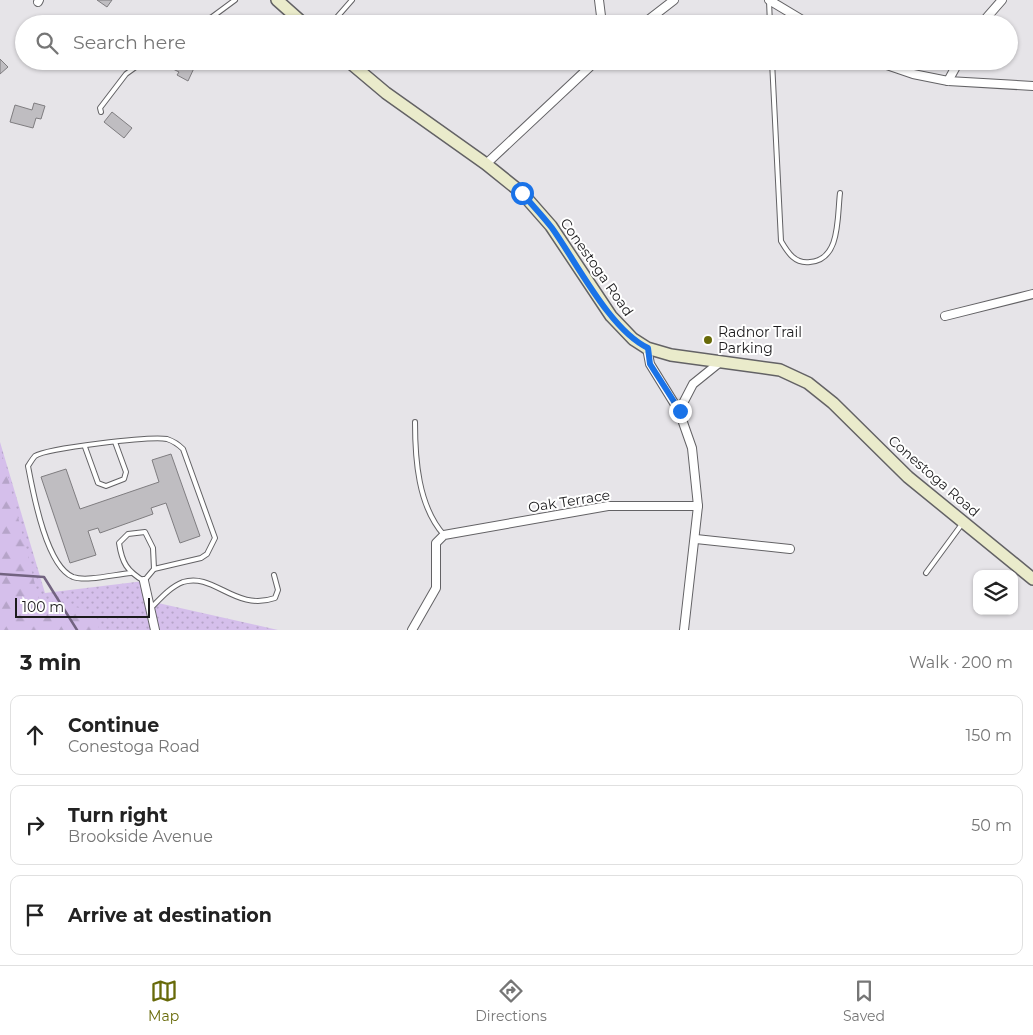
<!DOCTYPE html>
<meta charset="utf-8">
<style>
body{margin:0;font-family:Montserrat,sans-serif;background:#f6f6f6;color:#222}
.controls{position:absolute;right:15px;bottom:15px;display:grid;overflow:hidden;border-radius:10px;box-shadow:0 1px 4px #0004}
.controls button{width:45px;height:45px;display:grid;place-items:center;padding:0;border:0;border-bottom:1px solid #e0e0e0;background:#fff;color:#222;font:25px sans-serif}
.scale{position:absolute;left:15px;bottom:12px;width:135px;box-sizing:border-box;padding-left:5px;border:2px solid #1c1b1d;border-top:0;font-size:14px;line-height:18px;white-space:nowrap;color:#1c1b1d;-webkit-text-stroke:4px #fff;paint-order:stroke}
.stop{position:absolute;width:15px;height:15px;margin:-11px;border:4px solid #1a73e8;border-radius:50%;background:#fff}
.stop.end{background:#1a73e8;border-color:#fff;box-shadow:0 1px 5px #0008}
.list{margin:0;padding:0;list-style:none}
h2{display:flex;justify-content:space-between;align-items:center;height:65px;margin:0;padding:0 20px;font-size:21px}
h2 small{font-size:16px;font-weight:400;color:#767676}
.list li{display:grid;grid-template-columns:32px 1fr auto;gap:15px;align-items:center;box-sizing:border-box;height:80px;margin:0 10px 10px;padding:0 10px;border:1px solid #e0e0e0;border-radius:10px}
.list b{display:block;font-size:19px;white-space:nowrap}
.list p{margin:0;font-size:16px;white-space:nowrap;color:#767676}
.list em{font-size:16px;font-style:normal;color:#767676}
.icon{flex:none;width:28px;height:28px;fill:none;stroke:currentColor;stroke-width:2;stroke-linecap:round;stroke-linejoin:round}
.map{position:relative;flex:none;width:1033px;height:630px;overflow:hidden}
.search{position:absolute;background:#fff;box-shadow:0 1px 4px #0004;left:15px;right:15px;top:15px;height:55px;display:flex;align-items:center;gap:12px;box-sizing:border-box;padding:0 18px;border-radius:28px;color:#767676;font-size:19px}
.sheet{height:335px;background:#fff}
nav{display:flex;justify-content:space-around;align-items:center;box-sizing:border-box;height:70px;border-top:1px solid #e0e0e0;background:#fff;font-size:14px;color:#767676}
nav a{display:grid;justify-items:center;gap:2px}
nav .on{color:#686a09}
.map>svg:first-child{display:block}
.grass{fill:url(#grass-dots)}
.forest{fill:url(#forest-firs)}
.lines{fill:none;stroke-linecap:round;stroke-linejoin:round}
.stream{stroke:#726380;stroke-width:2.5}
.building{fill:#bfbdc1;stroke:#7f7d80}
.lane-casing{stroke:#636265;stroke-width:6}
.street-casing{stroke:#636265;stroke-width:10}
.secondary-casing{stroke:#636265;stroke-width:14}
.lane{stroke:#fff;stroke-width:4}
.street{stroke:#fff;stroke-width:8}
.secondary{stroke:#eaebcb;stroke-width:11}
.route{stroke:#1a73e8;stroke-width:6}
.poi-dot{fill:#686a09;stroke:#fff;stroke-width:2}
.labels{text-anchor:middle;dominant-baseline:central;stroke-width:4;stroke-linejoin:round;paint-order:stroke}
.street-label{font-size:14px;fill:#1c1b1d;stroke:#fff}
.poi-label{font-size:14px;fill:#1c1b1d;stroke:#fff;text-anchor:start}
</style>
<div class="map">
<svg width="1033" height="630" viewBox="0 0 1033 630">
<defs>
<pattern id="grass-dots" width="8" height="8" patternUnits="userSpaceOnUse" patternTransform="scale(1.25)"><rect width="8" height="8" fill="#d5bfeb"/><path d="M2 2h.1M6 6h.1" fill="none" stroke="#b6a4c9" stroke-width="1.8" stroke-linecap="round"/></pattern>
<pattern id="forest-firs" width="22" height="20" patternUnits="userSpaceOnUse" patternTransform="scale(1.25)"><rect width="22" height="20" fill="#d5bfeb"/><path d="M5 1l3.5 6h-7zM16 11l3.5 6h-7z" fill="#b6a4c9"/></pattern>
</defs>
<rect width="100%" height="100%" fill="#e6e4e8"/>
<!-- grass -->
<polygon class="grass" points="0,442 45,593 144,581 149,601 278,630 0,630"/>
<!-- forest -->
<polygon class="forest" points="0,446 39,600 90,610 100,630 0,630"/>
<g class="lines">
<!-- stream -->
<polyline class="stream" points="0,574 44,577 77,630"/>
</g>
<!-- building -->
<g class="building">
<polygon points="97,0 112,0 107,7"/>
<polygon points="0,59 8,67 0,74"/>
<polygon points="71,61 85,61 78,68"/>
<polygon points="177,61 186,61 195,66 188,81 177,75 179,72 173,69"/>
<polygon points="34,103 45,106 41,119 36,118 33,128 10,122 15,105 32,110"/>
<polygon points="112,112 132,128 124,138 104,122"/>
<polygon points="171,454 200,536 180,543 166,503 151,508 153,514 100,533 98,528 88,531 96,555 70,563 41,477 66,469 80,509 159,482 152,460"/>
</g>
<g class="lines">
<defs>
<g id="lane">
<polyline points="769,1 770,24"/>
<polyline points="197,24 212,17 235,0"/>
<polyline points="331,24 352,0"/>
<path d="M772,61L781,241C788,253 795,264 810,262C841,260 837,216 840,193"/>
<polyline points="101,112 100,108 126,74 144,61"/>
<path d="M415,422C415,459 418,506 444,535"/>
<polyline points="85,447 98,483 106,486 124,479 126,472 115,442"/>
<path d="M145,532L153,548L154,569L144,581C127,571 122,563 119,543L128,534Z"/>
<path d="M131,573C116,574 87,582 73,577C46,566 33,492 28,466C30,463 33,458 35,456C47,448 151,436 167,439C173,441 178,444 183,449L215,538L207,554L201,558L154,569"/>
<polyline points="926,573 962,524"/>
<path d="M150,609C160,599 170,587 183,582C214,572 235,612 275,598L278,590L274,575"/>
</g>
<g id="street">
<polyline points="599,0 602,24"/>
<polyline points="769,0 809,24"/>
<polyline points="38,2 39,0"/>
<polyline points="643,24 674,0"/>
<polyline points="981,24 1002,0"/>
<polyline points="875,61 913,74 948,81 1033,86"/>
<polyline points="948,81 959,61"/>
<polyline points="486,164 596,61"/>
<polyline points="945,316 1033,294"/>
<polyline points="647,348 650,364 679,411 692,448 698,506 684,630"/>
<polyline points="679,411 693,384 719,363"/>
<polyline points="696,539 790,549"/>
<polyline points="144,581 155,630"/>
<polyline points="412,630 436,588 436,543 444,535 608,506 698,506"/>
</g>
<g id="secondary">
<polyline points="277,0 304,24"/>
<polyline points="348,61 386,93 486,164 522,193 551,226 611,316 633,339 647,348 671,355 780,370 808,383 833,403 908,477 1033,579"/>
</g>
</defs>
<!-- lane casing -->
<use href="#lane" class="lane-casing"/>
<!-- street casing -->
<use href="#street" class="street-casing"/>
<!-- secondary casing -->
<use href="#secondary" class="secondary-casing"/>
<!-- lane -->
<use href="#lane" class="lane"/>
<!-- street -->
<use href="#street" class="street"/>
<!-- secondary -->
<use href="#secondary" class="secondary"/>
</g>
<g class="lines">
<!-- route -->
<path class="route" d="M522,193C532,205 543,216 552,228C577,263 610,330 648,348L650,364L680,411"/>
</g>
<!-- markers -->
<circle class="poi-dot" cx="708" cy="340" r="5"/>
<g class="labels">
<!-- street labels -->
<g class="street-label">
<text transform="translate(597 267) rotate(55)">Conestoga Road</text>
<text transform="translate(934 476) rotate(41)">Conestoga Road</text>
<text transform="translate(569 501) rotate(-9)">Oak Terrace</text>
</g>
<!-- poi labels -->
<g class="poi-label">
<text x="718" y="332">Radnor Trail<tspan x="718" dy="16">Parking</tspan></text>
</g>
</g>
</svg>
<div class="controls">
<button><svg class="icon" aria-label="layers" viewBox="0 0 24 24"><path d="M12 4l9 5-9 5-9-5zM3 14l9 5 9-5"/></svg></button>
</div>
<div class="scale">100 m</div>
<div class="stop" style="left:522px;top:193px"></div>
<div class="stop end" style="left:680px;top:411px"></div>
<div class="search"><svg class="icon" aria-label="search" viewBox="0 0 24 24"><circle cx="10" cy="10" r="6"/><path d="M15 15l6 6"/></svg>Search here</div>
</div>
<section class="sheet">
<h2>3 min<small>Walk · 200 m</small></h2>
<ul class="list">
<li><svg class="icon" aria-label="ahead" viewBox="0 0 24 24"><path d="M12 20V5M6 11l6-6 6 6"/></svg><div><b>Continue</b><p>Conestoga Road</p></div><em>150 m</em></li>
<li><svg class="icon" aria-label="right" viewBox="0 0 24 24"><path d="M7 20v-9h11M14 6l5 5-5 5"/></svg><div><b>Turn right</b><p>Brookside Avenue</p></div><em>50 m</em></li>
<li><svg class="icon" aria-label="arrive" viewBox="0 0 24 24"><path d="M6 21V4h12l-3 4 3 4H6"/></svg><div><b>Arrive at destination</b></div></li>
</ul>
</section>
<nav>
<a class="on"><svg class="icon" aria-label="map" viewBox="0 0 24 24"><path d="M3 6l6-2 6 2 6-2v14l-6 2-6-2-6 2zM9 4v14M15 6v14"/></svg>Map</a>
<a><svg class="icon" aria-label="directions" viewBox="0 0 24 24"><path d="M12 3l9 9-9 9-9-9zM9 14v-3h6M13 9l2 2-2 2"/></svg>Directions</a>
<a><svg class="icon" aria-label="saved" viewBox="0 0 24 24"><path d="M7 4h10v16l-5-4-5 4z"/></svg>Saved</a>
</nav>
